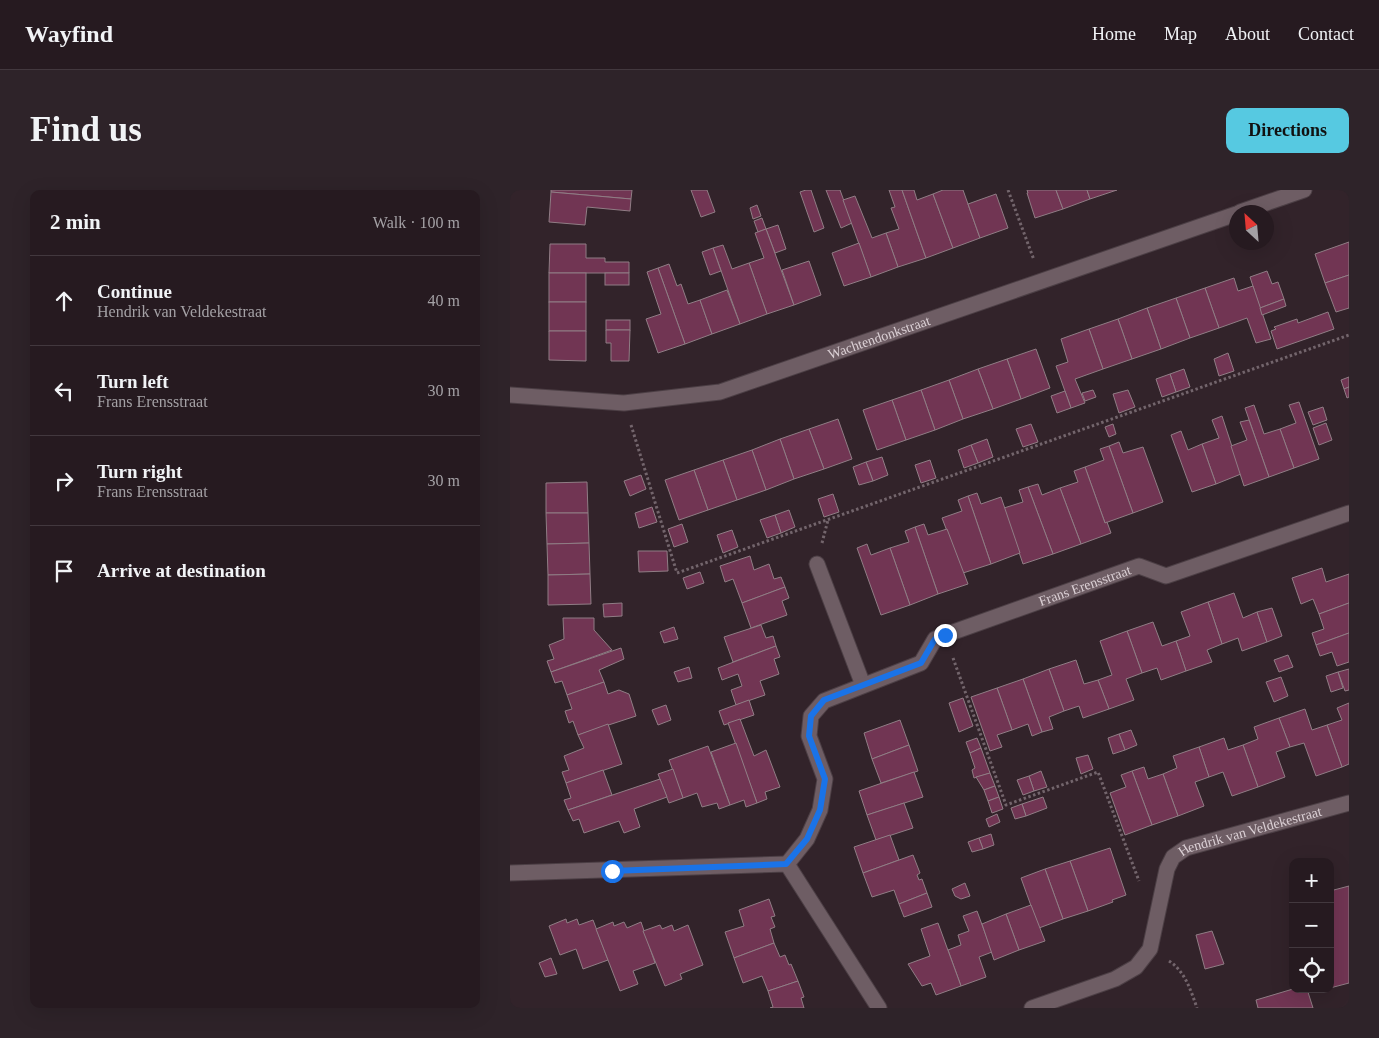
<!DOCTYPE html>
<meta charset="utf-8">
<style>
body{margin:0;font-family:"Times New Roman",serif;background:#2e2329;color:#f1f3f6}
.controls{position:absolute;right:15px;bottom:15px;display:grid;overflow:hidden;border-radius:10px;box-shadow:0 5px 20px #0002}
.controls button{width:45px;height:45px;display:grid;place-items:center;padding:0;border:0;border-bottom:1px solid #42383e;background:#261a20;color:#f1f3f6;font:25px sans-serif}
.compass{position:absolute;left:719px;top:15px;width:45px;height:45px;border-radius:50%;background:#261a20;box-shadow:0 5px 20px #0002;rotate:334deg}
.stop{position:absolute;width:15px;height:15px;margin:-11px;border:4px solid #1a73e8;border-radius:50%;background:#fff}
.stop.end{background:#1a73e8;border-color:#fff;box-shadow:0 1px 5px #0008}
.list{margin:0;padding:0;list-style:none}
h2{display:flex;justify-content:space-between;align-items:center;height:65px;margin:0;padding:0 20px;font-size:21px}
h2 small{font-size:16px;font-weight:400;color:#a4a1a5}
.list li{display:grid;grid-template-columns:32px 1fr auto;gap:15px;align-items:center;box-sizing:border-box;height:90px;padding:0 20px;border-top:1px solid #42383e}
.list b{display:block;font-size:19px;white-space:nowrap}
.list p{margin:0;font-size:16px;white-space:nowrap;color:#a4a1a5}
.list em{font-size:16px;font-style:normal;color:#a4a1a5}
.icon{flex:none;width:28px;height:28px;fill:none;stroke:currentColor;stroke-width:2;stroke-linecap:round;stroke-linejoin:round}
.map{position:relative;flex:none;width:839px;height:818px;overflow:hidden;border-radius:10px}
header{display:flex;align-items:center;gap:30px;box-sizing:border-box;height:70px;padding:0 25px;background:#261a20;border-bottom:1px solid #42383e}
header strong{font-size:24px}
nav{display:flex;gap:28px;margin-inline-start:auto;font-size:18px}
.intro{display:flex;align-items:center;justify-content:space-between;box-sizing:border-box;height:120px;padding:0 30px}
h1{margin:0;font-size:35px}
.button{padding:12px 22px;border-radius:10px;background:#56c9e1;color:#111;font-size:18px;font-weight:700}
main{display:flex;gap:30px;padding:0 30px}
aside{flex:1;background:#261a20;border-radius:10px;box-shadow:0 5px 20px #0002}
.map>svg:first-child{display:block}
.building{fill:#713553;stroke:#907d85}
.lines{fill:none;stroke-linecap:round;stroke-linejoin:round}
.minor-casing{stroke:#4c3f45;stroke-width:17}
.path{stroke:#73656c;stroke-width:3;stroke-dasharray:2.5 2.5;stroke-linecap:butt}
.minor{stroke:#6e5d64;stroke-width:15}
.route{stroke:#1a73e8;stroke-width:6}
.labels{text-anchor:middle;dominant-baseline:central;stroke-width:4.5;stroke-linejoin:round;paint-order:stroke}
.street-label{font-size:14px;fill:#dbd0d5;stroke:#281a20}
</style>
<header>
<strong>Wayfind</strong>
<nav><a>Home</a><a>Map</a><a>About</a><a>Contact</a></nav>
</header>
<div class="intro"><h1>Find us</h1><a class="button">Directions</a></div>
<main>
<aside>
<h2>2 min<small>Walk · 100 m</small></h2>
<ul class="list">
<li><svg class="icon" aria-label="ahead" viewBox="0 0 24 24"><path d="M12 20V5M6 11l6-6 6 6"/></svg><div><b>Continue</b><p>Hendrik van Veldekestraat</p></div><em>40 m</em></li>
<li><svg class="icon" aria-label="left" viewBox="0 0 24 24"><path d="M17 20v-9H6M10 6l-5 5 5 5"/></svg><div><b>Turn left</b><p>Frans Erensstraat</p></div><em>30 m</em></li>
<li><svg class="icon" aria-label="right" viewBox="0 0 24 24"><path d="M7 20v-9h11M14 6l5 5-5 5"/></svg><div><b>Turn right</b><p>Frans Erensstraat</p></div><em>30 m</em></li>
<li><svg class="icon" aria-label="arrive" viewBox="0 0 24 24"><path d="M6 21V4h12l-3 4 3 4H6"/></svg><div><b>Arrive at destination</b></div></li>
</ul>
</aside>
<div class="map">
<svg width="839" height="818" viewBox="0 0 839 818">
<rect width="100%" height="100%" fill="#32232a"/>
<!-- building -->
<g class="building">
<polygon points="41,0 122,0 121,9 41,2"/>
<polygon points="181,0 197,0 205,22 191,27"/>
<polygon points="296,0 301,0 314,38 304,42 290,2"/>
<polygon points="316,0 330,0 342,33 331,38"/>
<polygon points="379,0 392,0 416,68 388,77 376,43 389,39 381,18 385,17"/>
<polygon points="392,0 404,0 407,10 423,4 443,58 416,68"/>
<polygon points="433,0 453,0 470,48 443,58 423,4"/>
<polygon points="517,0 546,0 553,19 525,28 517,3 518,3"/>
<polygon points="546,0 577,0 580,9 553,19"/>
<polygon points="577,0 607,0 580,9"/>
<polygon points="41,2 121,9 120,21 77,17 75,35 39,32"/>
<polygon points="486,4 498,38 470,48 458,14"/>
<polygon points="345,6 362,48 376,43 388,77 361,87 333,10"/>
<polygon points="247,15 251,26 243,29 240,18"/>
<polygon points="252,28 256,39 248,42 244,31"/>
<polygon points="268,35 276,59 265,63 256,39"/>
<polygon points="256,39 284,115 257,124 239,73 254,68 245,43"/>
<polygon points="839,52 839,85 815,93 805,64"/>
<polygon points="349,53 361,87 334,96 322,63"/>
<polygon points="40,54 76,54 76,68 95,68 95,72 119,72 119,83 39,83"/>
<polygon points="213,55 222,79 239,73 257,124 230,134 203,58"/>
<polygon points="203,58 211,81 200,85 192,62"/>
<polygon points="299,71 311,105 284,115 272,80"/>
<polygon points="159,74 167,96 171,94 178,114 190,110 202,144 175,154 148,78"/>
<polygon points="148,78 175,154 148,163 136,129 151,124 137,82"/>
<polygon points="757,81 762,94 768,92 774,109 750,118 740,87"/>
<rect x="39" y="83" width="37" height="29"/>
<rect x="95" y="83" width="24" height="12"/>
<polygon points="839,85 839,118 826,122 815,93"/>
<polygon points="724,88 728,101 743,96 761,149 746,153 737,128 709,138 695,98"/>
<polygon points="695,98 709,138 680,148 666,108"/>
<polygon points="217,100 230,134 202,144 190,110"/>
<polygon points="666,108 680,148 651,159 637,118"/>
<polygon points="774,109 776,116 752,125 750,118"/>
<rect x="39" y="112" width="37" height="29"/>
<polygon points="637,118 651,159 622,169 608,129"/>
<polygon points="818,122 824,139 767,159 761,141 766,139 764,137 787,129 788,133"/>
<polygon points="608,129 622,169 593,179 579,139"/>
<rect x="96" y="130" width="24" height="10"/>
<polygon points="579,139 593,179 565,189 575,213 561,218 546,176 558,172 551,149"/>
<polygon points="96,140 120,140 119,171 101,171 101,153 96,153"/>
<polygon points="39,141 76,141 76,171 39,170"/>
<polygon points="526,159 540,198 511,209 497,169"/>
<polygon points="718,163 724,181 709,186 704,169"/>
<polygon points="497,169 511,209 483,219 468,179"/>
<polygon points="468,179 483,219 453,229 439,190"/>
<polygon points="674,179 680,197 666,202 660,184"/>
<polygon points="660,184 666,202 652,207 646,189"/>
<polygon points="839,187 839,197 834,199 831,190"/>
<polygon points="439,190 453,229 425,240 411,200"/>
<polygon points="839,197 839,207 837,208 834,199"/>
<polygon points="411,200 425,240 396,250 382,210"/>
<polygon points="583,200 586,207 575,211 572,203"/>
<polygon points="618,200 625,217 609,223 603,204"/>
<polygon points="555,201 561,218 547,223 541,206"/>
<polygon points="382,210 396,250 367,260 353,220"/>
<polygon points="789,212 809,269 784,278 770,239 786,233 779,215"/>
<polygon points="744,215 754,244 770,239 784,278 759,287 735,218"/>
<polygon points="813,217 817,230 803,235 798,222"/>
<polygon points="712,226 731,284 706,294 692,254 709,248 702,230"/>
<polygon points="328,229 342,269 314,279 299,239"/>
<polygon points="739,230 759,287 734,296 721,256 737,250 730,232"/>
<polygon points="816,233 822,250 809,255 803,238"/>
<polygon points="521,234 528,252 513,257 506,239"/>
<polygon points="603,234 606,244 599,247 595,237"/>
<polygon points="299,239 314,279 284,289 270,249"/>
<polygon points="671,241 678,260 692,254 706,294 682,302 661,245"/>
<polygon points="270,249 284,289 256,300 242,260"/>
<polygon points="477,249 483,267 468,273 461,255"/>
<polygon points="609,252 613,263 633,257 653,312 623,323 599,256"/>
<polygon points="461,255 468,273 454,278 448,260"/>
<polygon points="599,256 623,323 595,333 575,277 594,270 590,259"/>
<polygon points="242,260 256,300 227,310 213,270"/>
<polygon points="372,267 378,285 363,291 356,272"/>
<polygon points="213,270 227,310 198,320 184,280"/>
<polygon points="420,270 426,288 411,293 405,275"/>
<polygon points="356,272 363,291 349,295 343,277"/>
<polygon points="575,277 595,333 597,332 601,343 571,354 550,298 568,292 564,281"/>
<polygon points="184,280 198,320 169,330 155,290"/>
<polygon points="131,285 136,299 120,306 114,291"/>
<polygon points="77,292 78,323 36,323 36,293"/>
<polygon points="528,294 532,305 550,298 571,354 543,364 518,297"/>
<polygon points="518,297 543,364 513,374 494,318 513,312 509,300"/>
<polygon points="467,303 471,314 491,307 510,363 481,374 458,306"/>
<polygon points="323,304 329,322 314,327 308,309"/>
<polygon points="458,306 481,374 453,383 432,328 452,321 448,310"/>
<polygon points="142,317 147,332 129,338 125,323"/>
<polygon points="279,320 285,337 271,343 265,325"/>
<polygon points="36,323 78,323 79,353 37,354"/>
<polygon points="265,325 271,343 257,348 250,330"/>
<polygon points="172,334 178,352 164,357 158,339"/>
<polygon points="414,334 418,345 437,339 458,394 428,404 405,337"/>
<polygon points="405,337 428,404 400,415 380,358 399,352 395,341"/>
<polygon points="222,340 228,357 213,363 207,345"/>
<polygon points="79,353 80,384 38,385 37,354"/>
<polygon points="357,354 361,365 380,358 400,415 371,425 347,358"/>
<polygon points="128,361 157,361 158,381 129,382"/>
<polygon points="240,366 244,380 259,374 264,389 271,387 275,397 232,413 223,389 215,392 210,376"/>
<polygon points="812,378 816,392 839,384 839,413 809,424 803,409 791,414 782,388"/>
<polygon points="190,382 194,393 177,399 173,388"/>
<polygon points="80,384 81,414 38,415 38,385"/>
<polygon points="275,397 279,408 272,411 277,425 241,438 232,413"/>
<polygon points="724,403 733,428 747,422 757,452 732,461 728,448 712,454 698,412"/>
<polygon points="698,412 712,454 697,460 702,472 676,481 666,451 680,446 671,422"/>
<polygon points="112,413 112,426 94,427 93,414"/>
<polygon points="839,413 839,443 806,455 802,443 814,439 809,424"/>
<polygon points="762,418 772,446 757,452 747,422"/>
<polygon points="53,428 84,428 84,440 102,460 41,482 37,471 44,469 39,455 54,449"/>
<polygon points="643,432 652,456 666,451 676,481 651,490 647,478 632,483 617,441"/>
<polygon points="251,435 256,448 263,446 266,456 223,472 214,447"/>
<polygon points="164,437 168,449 154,453 150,442"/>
<polygon points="617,441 632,483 616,489 624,510 599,519 588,490 602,485 590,451"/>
<polygon points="839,443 839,472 827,476 822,462 810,466 806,455"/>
<polygon points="266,456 270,467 264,469 269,484 250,491 255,505 226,515 221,500 232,496 228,484 212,490 208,478"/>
<polygon points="111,458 114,469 89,480 94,492 57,505 52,491 45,493 41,482"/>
<polygon points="778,465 783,477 769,482 764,470"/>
<polygon points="566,470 574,494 588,490 599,519 573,528 569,516 554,521 539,479"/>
<polygon points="179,477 182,488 168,492 164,482"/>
<polygon points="539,479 554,521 539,527 543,539 532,542 513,489"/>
<polygon points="839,479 839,500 835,501 828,482"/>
<polygon points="828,482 833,498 821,502 816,486"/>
<polygon points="771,487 778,506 764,512 756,492"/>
<polygon points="513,489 532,542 522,546 518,534 502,540 487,498"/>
<polygon points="94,492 98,504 109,500 119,504 126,526 68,545 63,531 59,533 55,521 62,519 57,505"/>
<polygon points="487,498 502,540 487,545 492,557 480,561 461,507"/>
<polygon points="453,508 463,536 449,542 439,513"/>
<polygon points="239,510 244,525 214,535 209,521"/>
<polygon points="839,513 839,574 832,577 817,535 832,530 827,518"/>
<polygon points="156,515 161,530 148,535 142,520"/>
<polygon points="795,519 802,540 817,535 832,577 806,586 794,553 780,557 769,528"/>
<polygon points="769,528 780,557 766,562 775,587 748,597 733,555 748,549 744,537"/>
<polygon points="230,529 244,566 256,560 270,597 255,602 257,609 247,613 218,533"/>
<polygon points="390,530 399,555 362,569 354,543"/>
<polygon points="98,534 112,574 56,593 52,582 59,580 54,566 74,558 68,545"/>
<polygon points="621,540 627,555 615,560 609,544"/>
<polygon points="609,544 615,560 603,564 598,548"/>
<polygon points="467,548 471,558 460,563 456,552"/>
<polygon points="714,548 718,560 733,555 748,597 722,606 713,582 699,587 689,557"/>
<polygon points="226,553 247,613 236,617 234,610 220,615 201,562"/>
<polygon points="399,555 408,581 371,593 362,569"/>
<polygon points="198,556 220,615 209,619 207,613 192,617 187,603 173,608 159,570"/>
<polygon points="689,557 699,587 685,592 694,616 668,626 653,584 667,578 663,566"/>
<polygon points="471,558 480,583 464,588 462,580 465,578 460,563"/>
<polygon points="578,565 583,579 571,584 566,568"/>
<polygon points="634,577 638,589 653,584 668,626 642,635 622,581"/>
<polygon points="163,579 173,608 159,613 148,584"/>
<polygon points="93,580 102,605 58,620 54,610 61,608 56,593"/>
<polygon points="531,581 537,597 524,601 519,586"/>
<polygon points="622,581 642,635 615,645 600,603 616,597 611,585"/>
<polygon points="404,582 413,607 357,625 349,601"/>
<polygon points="480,583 485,596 474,600 466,587"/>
<polygon points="519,586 524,601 513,605 507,590"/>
<polygon points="150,589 157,607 124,619 130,637 114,643 109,631 74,643 69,629 63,631 58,620"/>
<polygon points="485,596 489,607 478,611 474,600"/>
<polygon points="489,607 493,619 482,623 478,611"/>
<polygon points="533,607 537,618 516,626 512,614"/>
<polygon points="394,613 403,638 366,650 357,625"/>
<polygon points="512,614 516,626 505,629 501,618"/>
<polygon points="487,624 490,632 479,637 476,629"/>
<polygon points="481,644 484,655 473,659 469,648"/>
<polygon points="380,645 389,670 353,683 344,657"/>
<polygon points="469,648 473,659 462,662 458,652"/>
<polygon points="600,658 616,705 602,710 603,712 578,721 560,671"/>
<polygon points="403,665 410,683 407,685 409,690 412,689 417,703 389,714 384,700 362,707 353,683"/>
<polygon points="560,671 578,721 553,729 535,679"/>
<polygon points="535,679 553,729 529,738 511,688"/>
<polygon points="455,693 460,706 451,709 445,706 442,699"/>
<polygon points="839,696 839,793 820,798 820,701"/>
<polygon points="417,703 422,717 394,727 389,714"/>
<polygon points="259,709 265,726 261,727 265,737 260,739 264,753 224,768 215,742 234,736 229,720"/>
<polygon points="521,715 535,751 509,760 496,724"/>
<polygon points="467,721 482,762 469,767 476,787 451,796 438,760 451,755 448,745 459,741 453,726"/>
<polygon points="496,724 509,760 484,770 472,734"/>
<polygon points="56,729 57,733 67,729 69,735 83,730 98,770 73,779 66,759 50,765 39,736"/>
<polygon points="103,732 104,736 114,732 117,738 131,732 145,773 123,781 128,794 110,801 86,739"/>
<polygon points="428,733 451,796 426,805 421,793 412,796 398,774 420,766 411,739"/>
<polygon points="150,735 152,739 162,735 164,741 178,735 193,775 170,784 172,789 155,796 133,741"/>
<polygon points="702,741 714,774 695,779 686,745"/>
<polygon points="264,753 270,767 275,765 279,775 281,774 288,791 258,801 252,786 233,793 224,768"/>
<polygon points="41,768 47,784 35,787 29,773"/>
<polygon points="288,791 294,807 291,808 294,818 260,818 263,817 258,801"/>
<polygon points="783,799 797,799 803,818 748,818 746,810"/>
</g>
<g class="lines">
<defs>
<g id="minor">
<polyline points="730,22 794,0"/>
<path id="s1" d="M0,205L114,213L210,202L726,24"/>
<polyline points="307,374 353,495"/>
<path id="s2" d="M277,674L297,649L310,620L315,589L299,546L301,526L314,511L411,473L425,449L435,445L629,376L656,386L839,323"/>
<polyline points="0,683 277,674 369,818"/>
<path id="s3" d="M522,818L605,789L626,777L640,759L657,679L663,667L676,658L839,613"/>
</g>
</defs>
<!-- minor casing -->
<use href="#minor" class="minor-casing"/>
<!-- path -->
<g class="path">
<polyline points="498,0 524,70"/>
<polyline points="121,235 167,383 839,145"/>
<polyline points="312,353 318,330"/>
<polyline points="443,468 496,615 588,582 629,691"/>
<path d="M659,771C675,781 681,801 687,818"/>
</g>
<!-- minor -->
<use href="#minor" class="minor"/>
</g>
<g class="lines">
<!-- route -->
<polyline class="route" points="102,681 276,674 297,649 310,620 315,589 299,546 301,526 314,510 411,473 425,449 435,445"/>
</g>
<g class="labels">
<!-- street labels -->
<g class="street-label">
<text stroke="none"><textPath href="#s1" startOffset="379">Wachtendonkstraat</textPath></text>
<text stroke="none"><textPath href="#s2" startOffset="472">Frans Erensstraat</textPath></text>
<text stroke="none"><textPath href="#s3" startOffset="312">Hendrik van Veldekestraat</textPath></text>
</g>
</g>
</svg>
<div class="controls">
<button>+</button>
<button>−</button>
<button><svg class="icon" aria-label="locate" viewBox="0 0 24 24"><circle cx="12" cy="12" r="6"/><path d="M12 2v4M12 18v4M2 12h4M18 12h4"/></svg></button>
</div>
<svg class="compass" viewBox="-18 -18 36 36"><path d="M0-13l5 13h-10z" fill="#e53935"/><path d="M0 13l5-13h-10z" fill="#a4a1a5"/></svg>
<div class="stop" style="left:102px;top:681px"></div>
<div class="stop end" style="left:435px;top:445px"></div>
</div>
</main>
